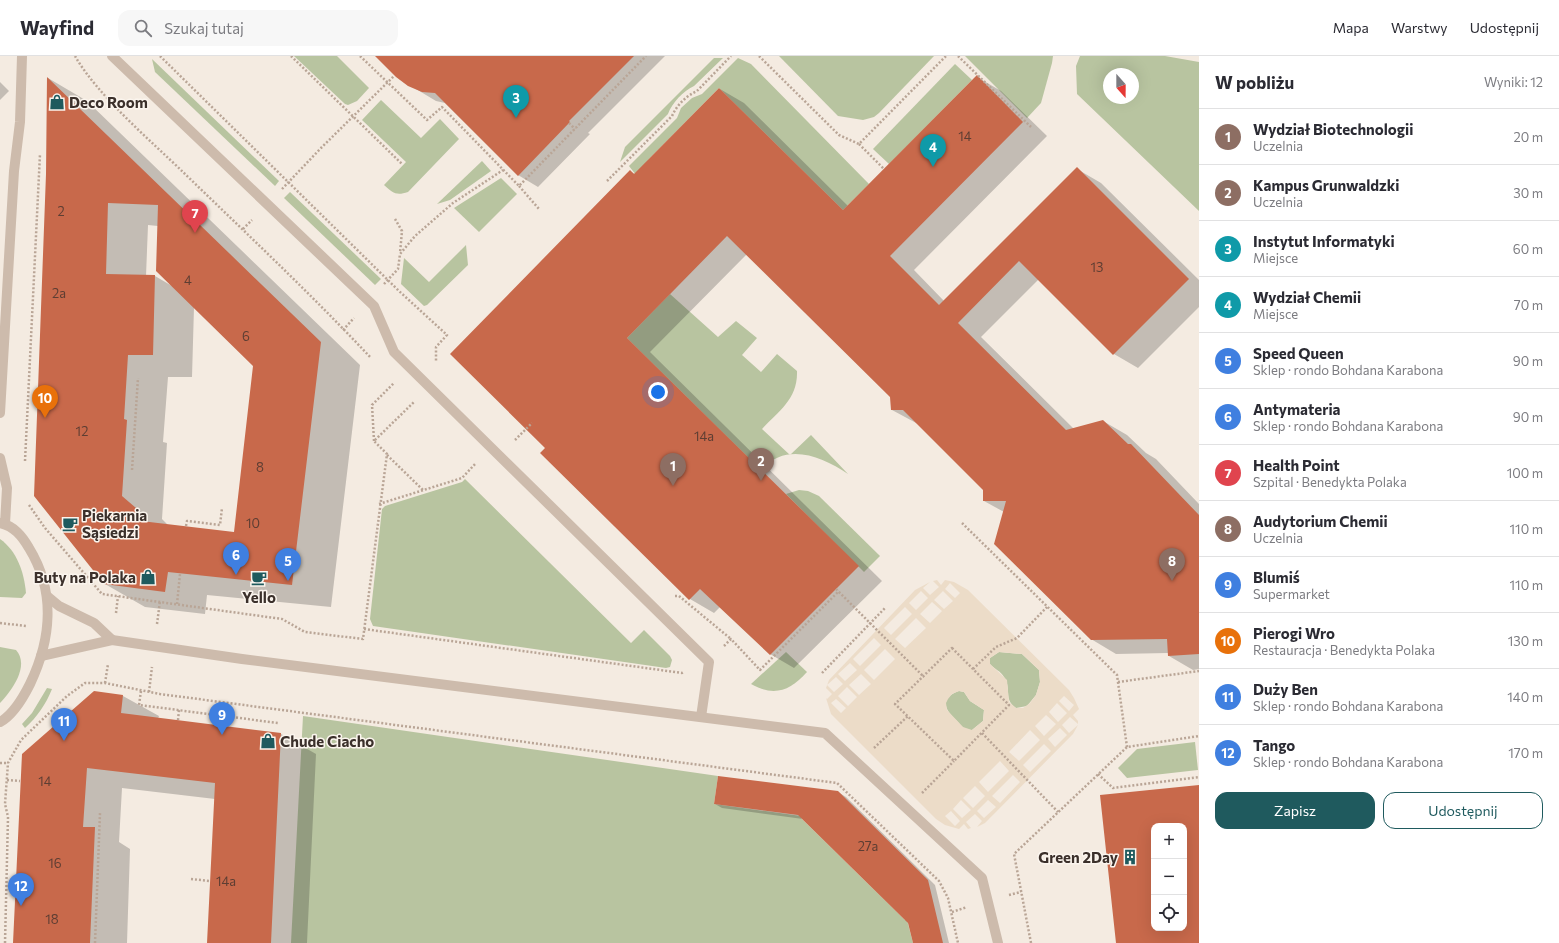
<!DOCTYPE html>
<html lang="pl">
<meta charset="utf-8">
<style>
body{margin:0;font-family:Commissioner,sans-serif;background:#f7f7f7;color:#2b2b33}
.controls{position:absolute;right:12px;bottom:12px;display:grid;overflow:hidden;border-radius:8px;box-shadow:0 4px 16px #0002}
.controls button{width:36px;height:36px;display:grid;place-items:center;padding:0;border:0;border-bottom:1px solid #e1e1e2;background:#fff;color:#2b2b33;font:20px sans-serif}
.compass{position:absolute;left:1103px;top:12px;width:36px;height:36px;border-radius:50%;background:#fff;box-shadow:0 4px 16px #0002;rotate:159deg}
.you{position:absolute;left:658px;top:336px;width:14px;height:14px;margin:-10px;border:3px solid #fff;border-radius:50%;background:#1a73e8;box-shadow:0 0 0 6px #1a73e833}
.badge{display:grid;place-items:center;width:26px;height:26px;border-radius:50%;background:#1f5a5e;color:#fff;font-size:13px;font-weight:700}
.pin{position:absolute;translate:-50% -33px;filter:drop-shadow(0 1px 2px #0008)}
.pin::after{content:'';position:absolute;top:21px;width:14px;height:12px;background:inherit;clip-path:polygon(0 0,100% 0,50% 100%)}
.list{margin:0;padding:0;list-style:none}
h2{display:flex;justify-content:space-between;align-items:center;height:52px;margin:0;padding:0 16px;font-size:17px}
h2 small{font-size:13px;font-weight:400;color:#7c7c81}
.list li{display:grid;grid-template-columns:26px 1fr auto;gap:12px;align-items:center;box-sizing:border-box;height:56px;padding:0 16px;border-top:1px solid #e1e1e2}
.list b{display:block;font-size:15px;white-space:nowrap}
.list p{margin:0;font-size:13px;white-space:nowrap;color:#7c7c81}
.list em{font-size:13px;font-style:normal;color:#7c7c81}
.actions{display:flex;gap:8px;padding:12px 16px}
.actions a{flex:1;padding:9px 0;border:1px solid #1f5a5e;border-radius:12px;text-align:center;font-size:14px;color:#1f5a5e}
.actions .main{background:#1f5a5e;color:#fff}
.icon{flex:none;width:22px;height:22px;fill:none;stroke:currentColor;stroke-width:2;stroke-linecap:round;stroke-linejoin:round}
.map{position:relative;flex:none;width:1199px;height:887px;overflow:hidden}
header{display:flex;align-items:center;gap:24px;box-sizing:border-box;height:56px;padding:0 20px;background:#fff;border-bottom:1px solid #e1e1e2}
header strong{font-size:19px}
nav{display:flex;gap:22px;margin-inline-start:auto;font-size:14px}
.search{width:280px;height:36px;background:#f7f7f7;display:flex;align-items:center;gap:10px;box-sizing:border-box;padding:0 14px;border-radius:12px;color:#7c7c81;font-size:15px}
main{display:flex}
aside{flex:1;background:#fff}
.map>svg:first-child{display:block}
.green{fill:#b8c4a0;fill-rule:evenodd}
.plaza{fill:#ecdcc8;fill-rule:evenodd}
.shadow{fill:#0003;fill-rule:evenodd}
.building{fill:#c8694b;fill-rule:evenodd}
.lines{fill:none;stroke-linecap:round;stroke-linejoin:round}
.path{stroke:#b9a596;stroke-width:2.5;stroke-dasharray:2 2;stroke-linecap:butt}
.lane{stroke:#cdbbac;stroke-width:10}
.street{stroke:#cdbbac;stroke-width:10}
.labels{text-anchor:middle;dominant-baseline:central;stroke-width:3;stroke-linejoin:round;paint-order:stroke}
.number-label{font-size:13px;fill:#5e3e33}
.poi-label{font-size:15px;font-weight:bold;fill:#3b302b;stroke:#fbf5ee;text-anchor:start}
</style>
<header>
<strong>Wayfind</strong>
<div class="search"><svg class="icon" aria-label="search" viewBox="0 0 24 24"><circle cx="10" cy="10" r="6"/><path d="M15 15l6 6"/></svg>Szukaj tutaj</div>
<nav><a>Mapa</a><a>Warstwy</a><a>Udostępnij</a></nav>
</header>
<main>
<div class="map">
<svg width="1199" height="887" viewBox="0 0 1199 887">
<rect width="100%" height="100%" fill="#f4ebe1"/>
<!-- green -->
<g class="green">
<polygon points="294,0 337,0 369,32 357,45 348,49 345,48"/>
<polygon points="779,0 934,0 879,57 874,61 863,64 838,60"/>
<polygon points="965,0 1053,0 1052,7 1041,47 1027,62"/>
<path d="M1080,0H1165L1199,6V155L1077,38L1076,10ZM1109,18H1133V42H1109Z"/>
<path d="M714,2H723L694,30C683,35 672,47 668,58L620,106L625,91Z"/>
<polygon points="738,2 751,8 869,128 843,154 719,32 649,103 636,119 629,110 677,62 681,52 692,42 702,38"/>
<polygon points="152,3 279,125 275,130 155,16"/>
<polygon points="955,8 972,24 889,108 873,93"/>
<path d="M381,44L421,82L440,63L459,83L408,136C396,140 393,137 384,129L406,106L362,64Z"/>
<polygon points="482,105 491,115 450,144 437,148"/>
<polygon points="501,122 517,138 479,176 454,152"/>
<polygon points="290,136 381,223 375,229 284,142"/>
<polygon points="466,189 468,209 427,249 424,250 401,228 404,202 429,226"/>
<path d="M670,238L718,281L736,265L757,282L742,299L761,316L777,298L797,315C798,343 779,355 762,373L790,399L811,379L848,418C821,400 786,386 761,414L627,282Z"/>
<polygon points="465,423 631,587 644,574 670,600 672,604 670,611 666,612 373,570 370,563 382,453 385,450 462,426"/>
<polygon points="799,434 808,435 819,440 880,500 864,516 786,438"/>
<path d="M0,483C17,495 24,516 26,537L22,542L0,541Z"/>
<path d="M0,591L16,594C30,610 12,634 0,647Z"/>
<path d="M786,596L807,616C790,635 774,641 751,628Z"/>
<path d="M999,596L1022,598L1039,614L1040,626L1036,639L1027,650L1016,652C1003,643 1012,632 1004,621C1001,615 994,613 990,608V602Z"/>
<path d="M47,632L52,633C46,648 37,661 25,672L22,668L32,657Z"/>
<path d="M959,635L964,636L970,645L984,654L983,665L972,674C964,675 961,669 956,664C944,653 940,642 959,635Z"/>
<polygon points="303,660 718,720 714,748 801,760 801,762 905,864 907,864 913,887 291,887"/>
<polygon points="1195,686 1198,714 1127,722 1118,712 1137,693"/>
</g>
<!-- plaza -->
<path class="plaza" d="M937,524L941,529L945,524L954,526L968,534L1069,634L1074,642L1079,653L1073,659L1078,665V668L1070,661L1062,669L1069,677L1078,669L1073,678L985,767L977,771L982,765L975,758L966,766L971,772L968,773L964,768L959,773L945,769L936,763L831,658L826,642L827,643L832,638L826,632L829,624L915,534L930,526L923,532L930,539L939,531L933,525ZM950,527L960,537L955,542L945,533ZM921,535L928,542L916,554L909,547ZM943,535L953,545L944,553L934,544ZM932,546L942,555L930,567L920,558ZM905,551L912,558L891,579L884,572ZM916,562L926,572L905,592L895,583ZM874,582L881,589L860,610L853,603ZM885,593L895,603L874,624L864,614ZM999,596L1022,598L1039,614L1040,626L1036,639L1030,647L1023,652H1016L1009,646L1007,624L990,608V602ZM850,607L857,614L845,625L838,618ZM861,618L871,628L859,639L849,629ZM836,621L843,628L834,636L827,629ZM847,631L857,641L848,650L838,640ZM959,635L964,636L970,645L984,654L983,665L972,674L963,671L947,654L946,647L948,643L952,638ZM1064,640L1074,649L1069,655L1059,645ZM836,643L846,652L841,657L831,647ZM1057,647L1067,657L1058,666L1049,656ZM1046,659L1056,668L1044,680L1035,670ZM1060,672L1067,679L1055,691L1048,683ZM1030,674L1040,684L1019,705L1009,696ZM1044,688L1051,695L1030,716L1023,709ZM1000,705L1009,715L988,736L979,726ZM1013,719L1020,726L1000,747L992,740ZM975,730L985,740L973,752L963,742ZM961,744L971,754L962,762L953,753ZM988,744L996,751L984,762L977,755ZM951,755L960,765L955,770L945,760Z"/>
<!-- shadow -->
<g class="shadow">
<polygon points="383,0 665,0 588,77 590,78 538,131 518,119 445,47 436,45 416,33"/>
<polygon points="977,21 1001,35 1047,80 914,214 944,245 1077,113 1101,127 1199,224 1199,251 1138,312 1114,298 1039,223 981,281 1074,373 1103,365 1127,379 1146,397 1156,403 1199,448 1199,613 1193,614 1169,600 1168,597 1116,598 1091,583 1004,456 984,445 984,433 918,368 892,354 891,341 747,198 650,296 882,525 794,612 770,598 720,551 714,557 690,543 546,392 631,116 635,118 720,33 744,47 848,150"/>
<path d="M48,22L87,45L360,309L331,551L207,539L205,558L145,551L105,528ZM148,169L158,170L172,230L155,220H146ZM194,251L254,310L235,477L169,470L162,463L167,387L163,386L168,321H192Z"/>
<polygon points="0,26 9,35 0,44"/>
<polygon points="94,636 123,640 159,660 158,663 281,678 316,698 307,887 208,887 215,743 122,732 119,786 130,793 127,887 14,887"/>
<polygon points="838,736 846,741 935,829 949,887 914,887 909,867 803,763 722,752 715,748"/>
</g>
<!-- building -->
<g class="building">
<polygon points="375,0 634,0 569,65 570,66 518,120 435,37 422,36 408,30 396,21"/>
<polygon points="977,19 1023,66 890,200 939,249 1077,111 1189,223 1113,299 1019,205 958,267 1066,374 1103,364 1128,388 1131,388 1199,459 1199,598 1168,600 1167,583 1091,584 994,488 1006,445 983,445 983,434 903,354 891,354 890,341 727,180 627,282 859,510 770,599 700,533 689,544 540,397 545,392 450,298 630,114 634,118 719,32 843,154"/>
<path d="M47,21L321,286L292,529L168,516L165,536L104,528L34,440L46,118ZM108,147L158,149L156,215L253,310L234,476L141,465L136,452L122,440L127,364L124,363L128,299H153L155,219L106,218Z"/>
<polygon points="94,635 123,639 121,657 281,677 271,887 207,887 215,727 87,712 83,771 95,771 90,887 13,887 22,698"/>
<polygon points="718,720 838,735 928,824 943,887 913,887 908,867 798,759 714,748"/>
<path d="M1199,729V887H1116L1100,739ZM1154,770H1184V872H1154Z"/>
</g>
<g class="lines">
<!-- path -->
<g class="path">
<path d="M75,0C98,40 150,84 184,117C247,178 311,238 371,302"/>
<polyline points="160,0 399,235 447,279 436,291 436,306"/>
<polyline points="291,0 402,108"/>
<polyline points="360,0 427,64 442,51 519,130 646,0"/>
<polyline points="759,0 839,79 859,88 946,0"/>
<polyline points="958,0 1031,71"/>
<polyline points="569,67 575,73"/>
<polyline points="859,88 884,113"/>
<path d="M607,125L672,60C677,49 686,40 697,35L731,0"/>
<polyline points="519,130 539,153"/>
<polyline points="282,133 321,92 394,20"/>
<polyline points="395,163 402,175 400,197"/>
<polyline points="243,173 252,164"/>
<polyline points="384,228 398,213 400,198 415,180 453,147 503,114"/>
<polyline points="343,274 354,262"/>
<polyline points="515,384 532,367"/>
<polyline points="374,385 372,349 394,327"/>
<polyline points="387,399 423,434"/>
<polyline points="25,405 40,98"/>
<polyline points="132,414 138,322"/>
<polyline points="379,448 462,422 476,407"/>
<polyline points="29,449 45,472 102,538 282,563 305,576 363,583 387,398 374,385 414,346"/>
<polyline points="962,467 1117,619 1127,691"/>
<polyline points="186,470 187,465 220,469 222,452"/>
<polyline points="836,533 924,621"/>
<polyline points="675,540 679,540 731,583"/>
<polyline points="177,548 180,518"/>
<polyline points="116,557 118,540"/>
<polyline points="0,567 26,570"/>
<polyline points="157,568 160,545"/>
<polyline points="364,573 682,617 684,616"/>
<polyline points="724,590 731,583 760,614 839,535"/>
<polygon points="952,592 1009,649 954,705 895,648"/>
<polyline points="973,613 996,591 1017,582 1047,551"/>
<polyline points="822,617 885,552"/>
<polyline points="1118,626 1199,615"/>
<polyline points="105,627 108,608"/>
<polyline points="141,635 139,649 278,667"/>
<polyline points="149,636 152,611"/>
<polyline points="178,664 179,654"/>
<polyline points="982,677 1058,756"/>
<polyline points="874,692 908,660"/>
<polyline points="0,707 8,707"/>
<polyline points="1098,718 1113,732 1199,721"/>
<polyline points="7,724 20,725"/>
<polyline points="922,737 954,705"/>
<polyline points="191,823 210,825"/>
<polyline points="1009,839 1021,836"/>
<polyline points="952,856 967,851"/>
<polyline points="5,887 8,761 5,748 8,707 21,684 67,640 85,627 105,627 160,638 837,727 939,825 948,842 958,887"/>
<polyline points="95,887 100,757"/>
<polyline points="1031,887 1014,798 1127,691 1199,680"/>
</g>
<!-- lane -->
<g class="lane">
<polyline points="112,0 374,250 394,296 709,606 701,661"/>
<polyline points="47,540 59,550 94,567 112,584"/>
<polyline points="41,600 112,584 242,603 825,677 982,822 998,887"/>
</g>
<!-- street -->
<g class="street">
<polyline points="0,357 14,115 20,66 22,0"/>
<polyline points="0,402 7,432 5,468"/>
<path d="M0,467C14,470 22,480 29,492C56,536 51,584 30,628C23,642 13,659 0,666"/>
</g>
</g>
<!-- icons -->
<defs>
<symbol id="shop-bare" viewBox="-9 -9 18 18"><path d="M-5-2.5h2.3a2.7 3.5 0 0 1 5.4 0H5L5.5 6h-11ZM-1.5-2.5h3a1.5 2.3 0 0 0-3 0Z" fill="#1f5a5e" stroke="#fbf5ee" stroke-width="2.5" paint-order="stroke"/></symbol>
<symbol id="cafe-bare" viewBox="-9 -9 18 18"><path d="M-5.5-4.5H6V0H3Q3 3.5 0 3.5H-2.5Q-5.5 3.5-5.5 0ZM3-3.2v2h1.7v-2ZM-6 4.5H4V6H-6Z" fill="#1f5a5e" stroke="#fbf5ee" stroke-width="2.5" paint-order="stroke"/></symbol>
<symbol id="building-bare" viewBox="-9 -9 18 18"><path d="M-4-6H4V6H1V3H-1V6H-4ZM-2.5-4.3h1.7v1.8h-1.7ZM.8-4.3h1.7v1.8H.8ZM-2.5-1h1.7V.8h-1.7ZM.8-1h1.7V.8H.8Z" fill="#1f5a5e" stroke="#fbf5ee" stroke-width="2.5" paint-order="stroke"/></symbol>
</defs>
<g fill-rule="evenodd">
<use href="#shop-bare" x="46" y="35" width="22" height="22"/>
<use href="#cafe-bare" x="59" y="457" width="22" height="22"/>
<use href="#shop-bare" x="137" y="510" width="22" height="22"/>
<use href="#cafe-bare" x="248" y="511" width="22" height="22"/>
<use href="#shop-bare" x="257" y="674" width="22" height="22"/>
<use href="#building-bare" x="1119" y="790" width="22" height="22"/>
</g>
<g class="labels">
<!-- number labels -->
<g class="number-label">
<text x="965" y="80">14</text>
<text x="61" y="155">2</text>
<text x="1097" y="211">13</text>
<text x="188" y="224">4</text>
<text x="59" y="237">2a</text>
<text x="246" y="280">6</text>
<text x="82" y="375">12</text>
<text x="704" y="380">14a</text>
<text x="260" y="411">8</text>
<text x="253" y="467">10</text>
<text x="45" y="725">14</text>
<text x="868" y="790">27a</text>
<text x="55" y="807">16</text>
<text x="226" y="825">14a</text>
<text x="52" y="863">18</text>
</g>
<!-- poi labels -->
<g class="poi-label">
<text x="69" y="46">Deco Room</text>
<text x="82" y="459">Piekarnia<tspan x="82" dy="17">Sąsiedzi</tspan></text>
<text x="136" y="521" text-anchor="end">Buty na Polaka</text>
<text x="259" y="541" text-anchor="middle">Yello</text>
<text x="280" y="685">Chude Ciacho</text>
<text x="1118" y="801" text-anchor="end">Green 2Day</text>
</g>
</g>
</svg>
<div class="controls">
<button>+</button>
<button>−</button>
<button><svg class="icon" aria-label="locate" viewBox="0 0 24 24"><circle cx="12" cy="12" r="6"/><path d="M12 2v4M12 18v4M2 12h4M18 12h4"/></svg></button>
</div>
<svg class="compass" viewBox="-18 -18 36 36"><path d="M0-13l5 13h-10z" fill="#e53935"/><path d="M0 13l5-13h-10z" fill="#7c7c81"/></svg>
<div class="you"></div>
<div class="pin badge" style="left:673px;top:430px;background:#8d6e63">1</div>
<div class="pin badge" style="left:761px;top:425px;background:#8d6e63">2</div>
<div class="pin badge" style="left:516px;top:62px;background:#0f9aa8">3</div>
<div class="pin badge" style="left:933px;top:111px;background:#0f9aa8">4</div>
<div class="pin badge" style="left:288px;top:525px;background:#3f7fe0">5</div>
<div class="pin badge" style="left:236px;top:519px;background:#3f7fe0">6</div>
<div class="pin badge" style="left:195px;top:177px;background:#e0444e">7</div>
<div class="pin badge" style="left:1172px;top:525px;background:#8d6e63">8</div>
<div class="pin badge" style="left:222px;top:679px;background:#3f7fe0">9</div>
<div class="pin badge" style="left:45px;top:362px;background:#e8710a">10</div>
<div class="pin badge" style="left:64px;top:685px;background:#3f7fe0">11</div>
<div class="pin badge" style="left:21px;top:850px;background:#3f7fe0">12</div>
</div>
<aside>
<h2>W pobliżu<small>Wyniki: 12</small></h2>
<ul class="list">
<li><span class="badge" style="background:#8d6e63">1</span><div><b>Wydział Biotechnologii</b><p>Uczelnia</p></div><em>20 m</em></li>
<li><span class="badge" style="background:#8d6e63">2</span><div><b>Kampus Grunwaldzki</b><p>Uczelnia</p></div><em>30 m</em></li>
<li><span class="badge" style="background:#0f9aa8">3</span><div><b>Instytut Informatyki</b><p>Miejsce</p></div><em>60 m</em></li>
<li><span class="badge" style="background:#0f9aa8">4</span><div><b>Wydział Chemii</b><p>Miejsce</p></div><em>70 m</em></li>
<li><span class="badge" style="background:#3f7fe0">5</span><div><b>Speed Queen</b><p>Sklep · rondo Bohdana Karabona</p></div><em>90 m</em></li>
<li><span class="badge" style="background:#3f7fe0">6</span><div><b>Antymateria</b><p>Sklep · rondo Bohdana Karabona</p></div><em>90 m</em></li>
<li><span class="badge" style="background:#e0444e">7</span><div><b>Health Point</b><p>Szpital · Benedykta Polaka</p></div><em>100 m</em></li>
<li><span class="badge" style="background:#8d6e63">8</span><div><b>Audytorium Chemii</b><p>Uczelnia</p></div><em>110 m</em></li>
<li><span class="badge" style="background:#3f7fe0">9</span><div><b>Blumiś</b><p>Supermarket</p></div><em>110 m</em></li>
<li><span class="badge" style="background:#e8710a">10</span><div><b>Pierogi Wro</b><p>Restauracja · Benedykta Polaka</p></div><em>130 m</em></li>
<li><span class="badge" style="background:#3f7fe0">11</span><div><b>Duży Ben</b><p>Sklep · rondo Bohdana Karabona</p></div><em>140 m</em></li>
<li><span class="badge" style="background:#3f7fe0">12</span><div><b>Tango</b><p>Sklep · rondo Bohdana Karabona</p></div><em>170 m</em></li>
</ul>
<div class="actions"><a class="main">Zapisz</a><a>Udostępnij</a></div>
</aside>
</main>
